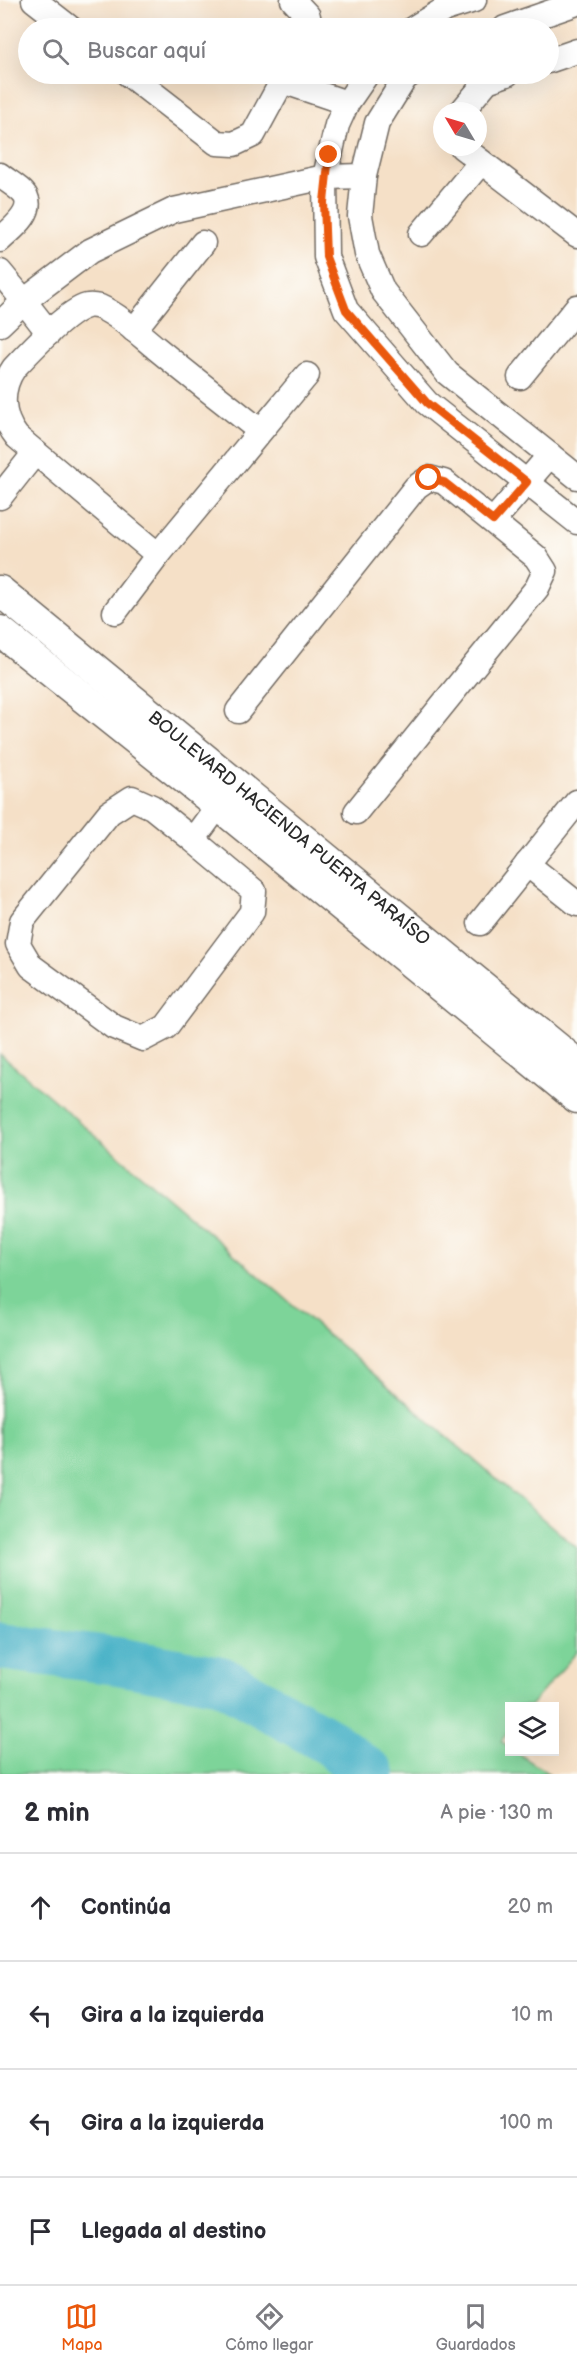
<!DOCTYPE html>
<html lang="es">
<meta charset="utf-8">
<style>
body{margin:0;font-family:"Balsamiq Sans",sans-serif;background:#f2f2f3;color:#2b2b33}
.controls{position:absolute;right:18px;bottom:18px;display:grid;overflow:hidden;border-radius:0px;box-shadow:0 6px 24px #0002}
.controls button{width:54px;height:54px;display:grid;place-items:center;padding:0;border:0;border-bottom:2px solid #e1e1e2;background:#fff;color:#2b2b33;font:30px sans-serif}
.compass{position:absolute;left:433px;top:102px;width:54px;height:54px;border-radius:50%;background:#fff;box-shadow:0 6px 24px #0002;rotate:308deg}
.stop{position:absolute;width:18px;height:18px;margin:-14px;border:4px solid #ea580c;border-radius:50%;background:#fff}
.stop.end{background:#ea580c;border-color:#fff;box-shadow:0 2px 6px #0008}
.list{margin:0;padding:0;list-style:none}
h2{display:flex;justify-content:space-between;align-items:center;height:78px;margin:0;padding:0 24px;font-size:26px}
h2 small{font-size:20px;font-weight:400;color:#7c7c81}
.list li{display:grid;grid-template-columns:39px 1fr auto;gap:18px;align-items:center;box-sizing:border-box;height:108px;padding:0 24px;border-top:2px solid #e1e1e2}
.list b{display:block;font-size:22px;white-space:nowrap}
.list em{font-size:20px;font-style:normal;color:#7c7c81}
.icon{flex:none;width:33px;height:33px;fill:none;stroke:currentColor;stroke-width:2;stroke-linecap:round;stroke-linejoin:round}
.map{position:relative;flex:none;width:577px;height:1774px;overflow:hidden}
.search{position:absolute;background:#fff;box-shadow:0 6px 24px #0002;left:18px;right:18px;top:18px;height:66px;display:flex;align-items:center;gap:15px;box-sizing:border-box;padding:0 21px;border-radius:33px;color:#7c7c81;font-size:22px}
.sheet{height:510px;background:#fff}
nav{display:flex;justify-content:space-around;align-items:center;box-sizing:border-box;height:84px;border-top:2px solid #e1e1e2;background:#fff;font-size:16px;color:#7c7c81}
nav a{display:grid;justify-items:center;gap:3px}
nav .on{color:#ea580c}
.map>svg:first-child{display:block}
.green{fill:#7dd499;stroke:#548062;stroke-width:1.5}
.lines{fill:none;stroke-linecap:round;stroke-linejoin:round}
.river{stroke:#48b2c7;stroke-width:48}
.minor-casing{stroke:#726a62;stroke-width:27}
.tertiary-casing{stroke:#726a62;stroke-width:33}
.minor{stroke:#fff;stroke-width:24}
.tertiary{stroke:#fff;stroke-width:30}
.route{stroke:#ea580c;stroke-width:8}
.labels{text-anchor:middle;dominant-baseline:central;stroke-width:5;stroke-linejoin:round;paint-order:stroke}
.street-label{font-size:18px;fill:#2b2b2b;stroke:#fdfcf7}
</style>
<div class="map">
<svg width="577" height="1774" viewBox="0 0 577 1774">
<rect width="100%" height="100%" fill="#fdfcf7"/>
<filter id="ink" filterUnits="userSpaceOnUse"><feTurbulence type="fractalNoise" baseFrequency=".0167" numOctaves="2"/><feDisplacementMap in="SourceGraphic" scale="12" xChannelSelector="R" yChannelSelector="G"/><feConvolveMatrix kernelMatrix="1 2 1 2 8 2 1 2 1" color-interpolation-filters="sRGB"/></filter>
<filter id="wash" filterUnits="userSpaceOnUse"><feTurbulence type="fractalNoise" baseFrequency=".008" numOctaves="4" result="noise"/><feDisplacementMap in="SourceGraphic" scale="24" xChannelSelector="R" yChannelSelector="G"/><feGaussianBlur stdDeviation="1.35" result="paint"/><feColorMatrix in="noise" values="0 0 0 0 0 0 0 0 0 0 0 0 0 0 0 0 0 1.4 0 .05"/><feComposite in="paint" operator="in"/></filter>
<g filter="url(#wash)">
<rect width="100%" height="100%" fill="#f5e0c7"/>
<!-- green -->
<polygon class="green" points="0,1054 577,1548 577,1652 530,1706 510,1706 509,1731 501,1741 509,1747 510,1752 516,1752 549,1774 0,1774"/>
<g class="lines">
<!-- river -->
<polyline class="river" points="0,1646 117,1661 221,1680 328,1741 371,1774"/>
</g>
</g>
<g filter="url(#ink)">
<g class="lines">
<defs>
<g id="minor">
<polyline points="34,0 70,28"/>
<polyline points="293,0 308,16 309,28"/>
<polyline points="414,28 445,9 474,0"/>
<polyline points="505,28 577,3"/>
<polyline points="548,61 577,51"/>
<polyline points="128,74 217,143 234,144 253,135 286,74"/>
<polyline points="367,74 347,103 337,125 325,177 326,257 346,310 427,403 577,522"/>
<polyline points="411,74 405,78 377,123 364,176 360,216 367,254 383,291 447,373 577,477"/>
<polyline points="282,81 347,103"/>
<polyline points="462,111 487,81 507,74"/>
<polyline points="462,147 577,235"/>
<path d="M0,175C7,181 22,189 26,197C34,214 10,230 0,240"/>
<polyline points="421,234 481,162"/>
<polyline points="0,272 24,301 0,324"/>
<polyline points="134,330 203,243"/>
<polyline points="49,333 24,301 90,251 174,210 325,177 364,176"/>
<polyline points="520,377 577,307"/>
<polyline points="0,497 34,454"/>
<polyline points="493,521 550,455"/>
<polyline points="158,555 307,375"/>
<path d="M115,612L158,555L17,437C0,416 0,388 14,368C29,352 67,311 87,306C91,305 96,306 100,307C120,316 139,334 156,348C190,376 225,403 260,431"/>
<polyline points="238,711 416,487 429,478 444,482 536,557 545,571 537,588 356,812"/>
<polyline points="193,840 254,891 252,912 166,1027 143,1039 114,1027 31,966 18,944 22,921 109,813 132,798 152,807 193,840 228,792"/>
<polyline points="527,864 577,904"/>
<polyline points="480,923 577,802"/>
</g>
<g id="tertiary">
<path id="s1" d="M0,591L577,1064"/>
<polyline points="0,631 218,805 577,1098"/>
</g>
</defs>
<!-- minor casing -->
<use href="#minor" class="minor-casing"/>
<!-- tertiary casing -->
<use href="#tertiary" class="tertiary-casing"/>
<!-- minor -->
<use href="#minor" class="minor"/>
<!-- tertiary -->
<use href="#tertiary" class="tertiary"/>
</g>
</g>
<g class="lines" filter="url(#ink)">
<!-- route -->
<polyline class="route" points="329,155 324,202 326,257 346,310 427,403 527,482 493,521 444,482 429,478"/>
</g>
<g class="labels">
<!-- street labels -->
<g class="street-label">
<text stroke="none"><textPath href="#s1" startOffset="374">BOULEVARD HACIENDA PUERTA PARAÍSO</textPath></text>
</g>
</g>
</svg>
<div class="controls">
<button><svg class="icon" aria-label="layers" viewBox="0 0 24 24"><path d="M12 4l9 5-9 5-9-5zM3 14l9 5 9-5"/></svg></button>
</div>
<svg class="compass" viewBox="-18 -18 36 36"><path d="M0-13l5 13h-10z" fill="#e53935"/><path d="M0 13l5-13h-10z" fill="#7c7c81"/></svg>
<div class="stop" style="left:429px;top:478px"></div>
<div class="stop end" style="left:329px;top:155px"></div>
<div class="search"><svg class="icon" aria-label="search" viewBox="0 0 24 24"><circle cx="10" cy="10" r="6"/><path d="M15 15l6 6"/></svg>Buscar aquí</div>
</div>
<section class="sheet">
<h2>2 min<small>A pie · 130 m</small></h2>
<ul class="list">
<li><svg class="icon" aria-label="ahead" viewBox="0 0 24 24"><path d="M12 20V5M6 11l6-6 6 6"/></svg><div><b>Continúa</b></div><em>20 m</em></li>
<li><svg class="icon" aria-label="left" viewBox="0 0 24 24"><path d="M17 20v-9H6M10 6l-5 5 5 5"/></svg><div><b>Gira a la izquierda</b></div><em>10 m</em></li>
<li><svg class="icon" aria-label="left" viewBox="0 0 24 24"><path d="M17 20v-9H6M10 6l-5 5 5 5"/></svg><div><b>Gira a la izquierda</b></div><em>100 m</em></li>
<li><svg class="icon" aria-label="arrive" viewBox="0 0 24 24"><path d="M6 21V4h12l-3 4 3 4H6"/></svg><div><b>Llegada al destino</b></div></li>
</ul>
</section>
<nav>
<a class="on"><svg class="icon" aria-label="map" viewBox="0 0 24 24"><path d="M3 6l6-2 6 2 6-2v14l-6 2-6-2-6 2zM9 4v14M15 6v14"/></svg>Mapa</a>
<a><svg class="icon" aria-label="directions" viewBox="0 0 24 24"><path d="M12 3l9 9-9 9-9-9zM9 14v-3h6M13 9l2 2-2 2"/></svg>Cómo llegar</a>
<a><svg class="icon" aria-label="saved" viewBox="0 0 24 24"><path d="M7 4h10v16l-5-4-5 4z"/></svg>Guardados</a>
</nav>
